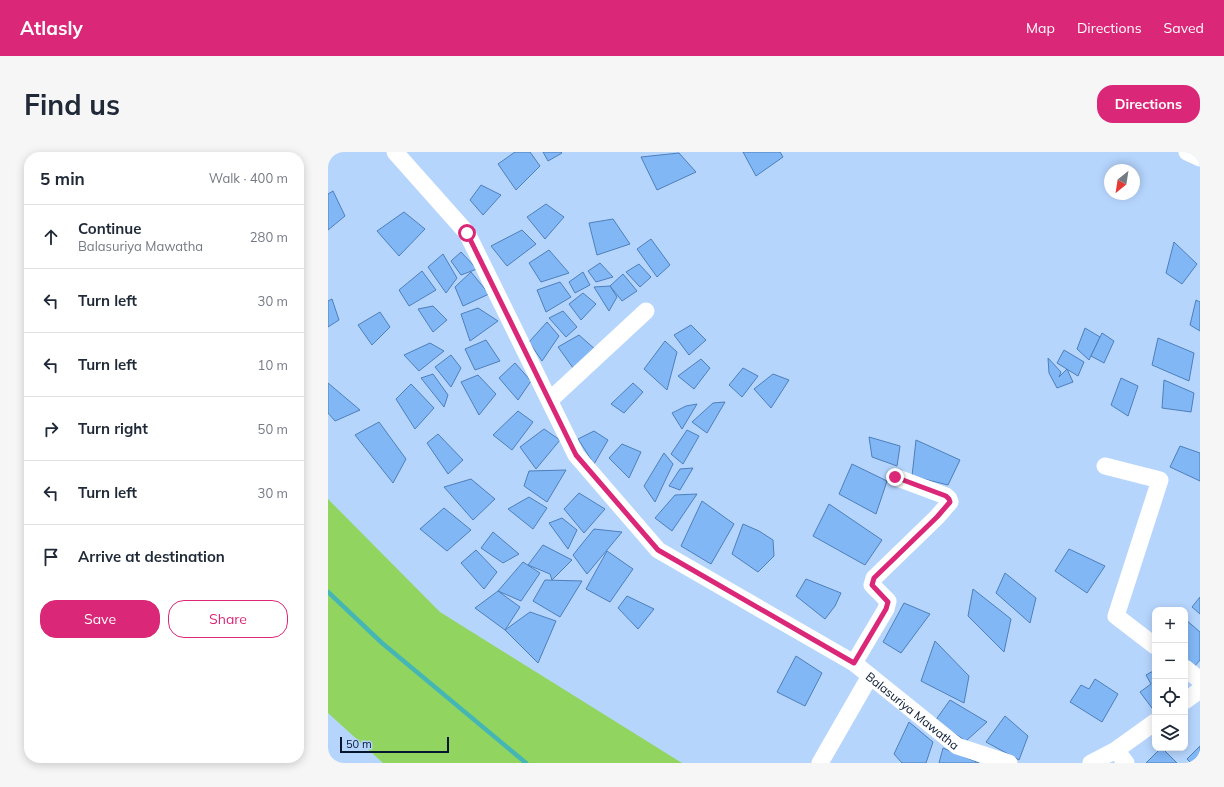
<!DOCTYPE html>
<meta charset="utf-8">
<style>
body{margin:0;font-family:Mulish,sans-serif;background:#f6f6f7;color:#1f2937}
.controls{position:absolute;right:12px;bottom:12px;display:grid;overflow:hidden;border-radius:8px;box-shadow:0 2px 10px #0003}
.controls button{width:36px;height:36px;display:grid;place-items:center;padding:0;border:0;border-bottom:1px solid #e0e1e3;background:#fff;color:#1f2937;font:20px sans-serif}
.compass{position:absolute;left:776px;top:12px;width:36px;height:36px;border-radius:50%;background:#fff;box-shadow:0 2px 10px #0003;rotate:210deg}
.scale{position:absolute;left:12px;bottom:10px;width:109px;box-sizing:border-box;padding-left:4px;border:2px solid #03162d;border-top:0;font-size:11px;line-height:14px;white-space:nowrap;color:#03162d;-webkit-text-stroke:3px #b6d5fd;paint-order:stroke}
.stop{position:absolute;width:12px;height:12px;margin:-9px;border:3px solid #db2777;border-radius:50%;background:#fff}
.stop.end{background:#db2777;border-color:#fff;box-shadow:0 1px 4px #0008}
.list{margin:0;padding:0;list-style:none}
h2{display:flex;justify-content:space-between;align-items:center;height:52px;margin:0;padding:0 16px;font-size:17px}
h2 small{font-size:13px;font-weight:400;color:#747a83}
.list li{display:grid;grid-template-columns:26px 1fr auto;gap:12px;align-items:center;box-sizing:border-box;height:64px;padding:0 16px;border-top:1px solid #e0e1e3}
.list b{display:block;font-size:15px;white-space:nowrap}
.list p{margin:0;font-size:13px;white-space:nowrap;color:#747a83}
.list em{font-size:13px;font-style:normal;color:#747a83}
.actions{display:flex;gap:8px;padding:12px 16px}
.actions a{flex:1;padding:9px 0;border:1px solid #db2777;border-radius:16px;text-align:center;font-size:14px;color:#db2777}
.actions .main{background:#db2777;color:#fff}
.icon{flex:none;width:22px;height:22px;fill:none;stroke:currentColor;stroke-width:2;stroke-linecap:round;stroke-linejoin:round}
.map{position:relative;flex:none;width:872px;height:611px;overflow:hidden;border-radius:16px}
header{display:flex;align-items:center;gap:24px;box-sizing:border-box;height:56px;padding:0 20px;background:#db2777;color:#fff}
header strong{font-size:19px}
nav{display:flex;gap:22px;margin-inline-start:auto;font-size:14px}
.intro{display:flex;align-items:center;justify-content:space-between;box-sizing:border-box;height:96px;padding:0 24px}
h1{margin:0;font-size:28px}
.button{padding:10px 18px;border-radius:16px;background:#db2777;color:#fff;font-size:14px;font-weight:700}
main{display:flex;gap:24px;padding:0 24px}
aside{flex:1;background:#fff;border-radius:16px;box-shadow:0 2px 10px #0003}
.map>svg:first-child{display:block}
.green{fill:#91d560}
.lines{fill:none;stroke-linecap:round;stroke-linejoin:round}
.stream{stroke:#46b6b4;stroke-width:4.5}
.building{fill:#82b7f6;stroke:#4d7fbb}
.street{stroke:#fff;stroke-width:17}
.route{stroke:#db2777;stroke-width:5}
.labels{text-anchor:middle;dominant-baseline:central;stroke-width:4;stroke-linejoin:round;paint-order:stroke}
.street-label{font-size:12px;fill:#03162d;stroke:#b6d5fd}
</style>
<header>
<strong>Atlasly</strong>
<nav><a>Map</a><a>Directions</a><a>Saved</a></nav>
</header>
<div class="intro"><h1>Find us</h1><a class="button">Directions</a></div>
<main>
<aside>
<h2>5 min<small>Walk · 400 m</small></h2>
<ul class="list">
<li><svg class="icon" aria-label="ahead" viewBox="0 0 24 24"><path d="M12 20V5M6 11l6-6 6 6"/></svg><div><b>Continue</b><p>Balasuriya Mawatha</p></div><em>280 m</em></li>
<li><svg class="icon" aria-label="left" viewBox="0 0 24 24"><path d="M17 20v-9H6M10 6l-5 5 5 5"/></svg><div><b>Turn left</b></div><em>30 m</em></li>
<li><svg class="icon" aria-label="left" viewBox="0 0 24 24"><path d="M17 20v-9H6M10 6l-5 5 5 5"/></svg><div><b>Turn left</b></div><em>10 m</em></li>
<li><svg class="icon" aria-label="right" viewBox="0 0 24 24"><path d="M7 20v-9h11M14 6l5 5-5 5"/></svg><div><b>Turn right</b></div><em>50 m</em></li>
<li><svg class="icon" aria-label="left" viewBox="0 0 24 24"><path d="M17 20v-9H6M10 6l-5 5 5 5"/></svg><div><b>Turn left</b></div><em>30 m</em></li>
<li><svg class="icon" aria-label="arrive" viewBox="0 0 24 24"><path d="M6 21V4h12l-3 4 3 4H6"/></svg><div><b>Arrive at destination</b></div></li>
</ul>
<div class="actions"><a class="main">Save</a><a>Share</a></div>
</aside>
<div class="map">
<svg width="872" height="611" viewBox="0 0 872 611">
<rect width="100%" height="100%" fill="#b6d5fd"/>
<!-- green -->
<polygon class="green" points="0,347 112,460 354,611 55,611 0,561"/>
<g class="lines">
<!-- stream -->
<polyline class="stream" points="0,440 54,491 198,611"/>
</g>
<!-- building -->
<g class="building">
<polygon points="187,0 202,0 212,14 188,38 170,12"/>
<polygon points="215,0 233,0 234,1 220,9"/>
<polygon points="415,0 452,0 455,5 428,24"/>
<polygon points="351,1 368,20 329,38 313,5"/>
<polygon points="153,33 173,43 155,63 142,48"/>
<polygon points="5,39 17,64 0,78 0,42"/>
<polygon points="218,52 236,65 217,87 199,65"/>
<polygon points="76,60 97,77 71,104 49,79"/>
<polygon points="285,67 302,92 269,103 261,71"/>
<polygon points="194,78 208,92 179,114 163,94"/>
<polygon points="323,87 342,113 329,125 309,97"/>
<polygon points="846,90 869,112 854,132 838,121"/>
<polygon points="221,98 241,121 213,130 201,111"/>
<polygon points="133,100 149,117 133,123 123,109"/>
<polygon points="115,102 129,126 118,141 100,115"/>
<polygon points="272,111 285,125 268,130 260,119"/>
<polygon points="311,112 323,125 312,135 298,120"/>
<polygon points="94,119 108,138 81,154 71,138"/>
<polygon points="143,120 161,142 135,154 127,135"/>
<polygon points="255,120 262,133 247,141 241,130"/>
<polygon points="295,122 309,139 294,149 282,134"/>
<polygon points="232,130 243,145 218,160 209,138"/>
<polygon points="282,134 289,145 281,159 266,135"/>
<polygon points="255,141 268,152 253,168 241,152"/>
<polygon points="4,147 11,168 0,175 0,149"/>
<polygon points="868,148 872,150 872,179 862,173"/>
<polygon points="105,154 119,168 105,180 90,157"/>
<polygon points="150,156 170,169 142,189 133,162"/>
<polygon points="235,159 249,175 238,185 221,166"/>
<polygon points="52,160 62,175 44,193 30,173"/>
<polygon points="219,170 231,184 214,209 201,190"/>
<polygon points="363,173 378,188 361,203 346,183"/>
<polygon points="757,176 772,185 761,208 749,197"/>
<polygon points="774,181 786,189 776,211 763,204"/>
<polygon points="251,183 269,199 248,220 230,195"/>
<polygon points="830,186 866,201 861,229 824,213"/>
<polygon points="158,188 172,209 147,218 137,197"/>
<polygon points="337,189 349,200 339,238 316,217"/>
<polygon points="102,191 116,199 91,219 76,203"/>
<polygon points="736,198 756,210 750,224 729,211"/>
<polygon points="123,203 133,216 123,235 107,215"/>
<polygon points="720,206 733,220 731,225 739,217 745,230 729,236 721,221"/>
<polygon points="373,207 382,216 366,237 350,224"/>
<polygon points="187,211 203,229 190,248 171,226"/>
<polygon points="415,216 430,224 414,245 401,233"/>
<polygon points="105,222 120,243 116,255 93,226"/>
<polygon points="445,222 461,228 443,256 426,237"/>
<polygon points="150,223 168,242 151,263 133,230"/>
<polygon points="793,226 810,234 800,264 783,253"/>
<polygon points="836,228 866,241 863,260 834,256"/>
<polygon points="0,231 32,258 7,269 0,261"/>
<polygon points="305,231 315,240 296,261 283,252"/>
<polygon points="83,232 106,256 87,277 68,247"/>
<polygon points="397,250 379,281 364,270 385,251"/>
<polygon points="369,252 354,277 344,261 358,254"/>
<polygon points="190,259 205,270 184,298 165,283"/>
<polygon points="51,270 78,307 65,331 27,283"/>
<polygon points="216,277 232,288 208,317 192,295"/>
<polygon points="359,278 371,284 355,312 343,302"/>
<polygon points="266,279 280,288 266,312 250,287"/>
<polygon points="110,282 135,308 120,322 99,291"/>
<polygon points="541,285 572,294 569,314 544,305"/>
<polygon points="588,288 632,308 620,333 584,324"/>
<polygon points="294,292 313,300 301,326 281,306"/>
<polygon points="852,294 872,301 872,329 842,315"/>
<polygon points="336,301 345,312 327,350 316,334"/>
<polygon points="524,312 559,329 548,362 511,342"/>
<polygon points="365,316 352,338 341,334 352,317"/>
<polygon points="238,318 219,350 196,334 201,319"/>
<polygon points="143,327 167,347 145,368 116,335"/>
<polygon points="251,341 277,357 256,381 236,357"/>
<polygon points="369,342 344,379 327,366 347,343"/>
<polygon points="201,345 219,356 205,377 180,357"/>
<polygon points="374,349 406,372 383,412 353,394"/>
<polygon points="501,352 554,388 537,413 485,384"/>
<polygon points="116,356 143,378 119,399 92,377"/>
<polygon points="234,366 249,378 240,397 221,371"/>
<polygon points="415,372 431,379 445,388 446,404 430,420 404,402"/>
<polygon points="266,377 294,380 259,422 245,403"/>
<polygon points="165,380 191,402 175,411 153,396"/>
<polygon points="215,393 244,408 224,428 222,422 200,413"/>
<polygon points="741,397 777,414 759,441 727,419"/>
<polygon points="148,398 169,420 156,437 133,411"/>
<polygon points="279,399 305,417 282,450 258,437"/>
<polygon points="195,410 212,421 193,449 170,439"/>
<polygon points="677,421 708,446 702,471 668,441"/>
<polygon points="478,427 513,441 507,454 497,467 468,444"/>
<polygon points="217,428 254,429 232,465 205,449"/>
<polygon points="645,437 683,467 676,500 640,464"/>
<polygon points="170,439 192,455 177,478 147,456"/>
<polygon points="299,444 326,457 310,477 290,456"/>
<polygon points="872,445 872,462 864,455"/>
<polygon points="576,451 602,462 573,501 555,490"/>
<polygon points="202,460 228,469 210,511 177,478"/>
<polygon points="857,467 872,480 872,508 865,516 857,509"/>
<polygon points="607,489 641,524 636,551 593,529"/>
<polygon points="468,504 494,521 477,554 449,540"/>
<polygon points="827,518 827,560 812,540 823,532 818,523"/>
<polygon points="767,527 790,542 774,570 742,550 753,533 761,537"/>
<polygon points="622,548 659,570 638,589 607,569"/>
<polygon points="677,564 700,584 691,608 658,590"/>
<polygon points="581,570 605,590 598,611 574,611 566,602"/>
<polygon points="872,594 872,611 863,611 859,607"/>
<polygon points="615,596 651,611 611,611"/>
<polygon points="833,596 834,596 849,611 818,611"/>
</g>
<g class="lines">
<!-- street -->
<g class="street">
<path id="s1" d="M67,0L139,81L248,303L330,398L526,511L629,594L681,611"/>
<polyline points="859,0 872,6"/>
<polyline points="222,248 318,159"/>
<polyline points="777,314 832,328 788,464 827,494"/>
<polyline points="526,511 558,457 560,449 544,433 546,426 609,365 622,350 621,347 618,344 567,325"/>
<polyline points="857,516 872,528"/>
<polyline points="857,549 872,538"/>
<polyline points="788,598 827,570"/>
<polyline points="492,611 542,524"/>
<polyline points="763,611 788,598 798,611"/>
</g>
</g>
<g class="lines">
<!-- route -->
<polyline class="route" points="139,81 248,303 330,398 526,511 558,457 560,450 544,433 546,426 609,365 622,350 621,347 618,344 567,325"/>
</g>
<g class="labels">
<!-- street labels -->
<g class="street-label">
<text stroke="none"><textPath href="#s1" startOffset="783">Balasuriya Mawatha</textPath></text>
</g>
</g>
</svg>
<div class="controls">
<button>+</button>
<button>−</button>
<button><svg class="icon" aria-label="locate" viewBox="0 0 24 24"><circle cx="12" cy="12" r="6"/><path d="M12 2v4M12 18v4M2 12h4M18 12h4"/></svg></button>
<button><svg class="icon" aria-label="layers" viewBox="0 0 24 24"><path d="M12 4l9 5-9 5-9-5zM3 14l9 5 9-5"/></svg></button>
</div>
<svg class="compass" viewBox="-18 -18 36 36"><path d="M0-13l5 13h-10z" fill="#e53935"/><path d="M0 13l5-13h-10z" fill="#747a83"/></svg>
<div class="scale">50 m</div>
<div class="stop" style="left:139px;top:81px"></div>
<div class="stop end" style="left:567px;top:325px"></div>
</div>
</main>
